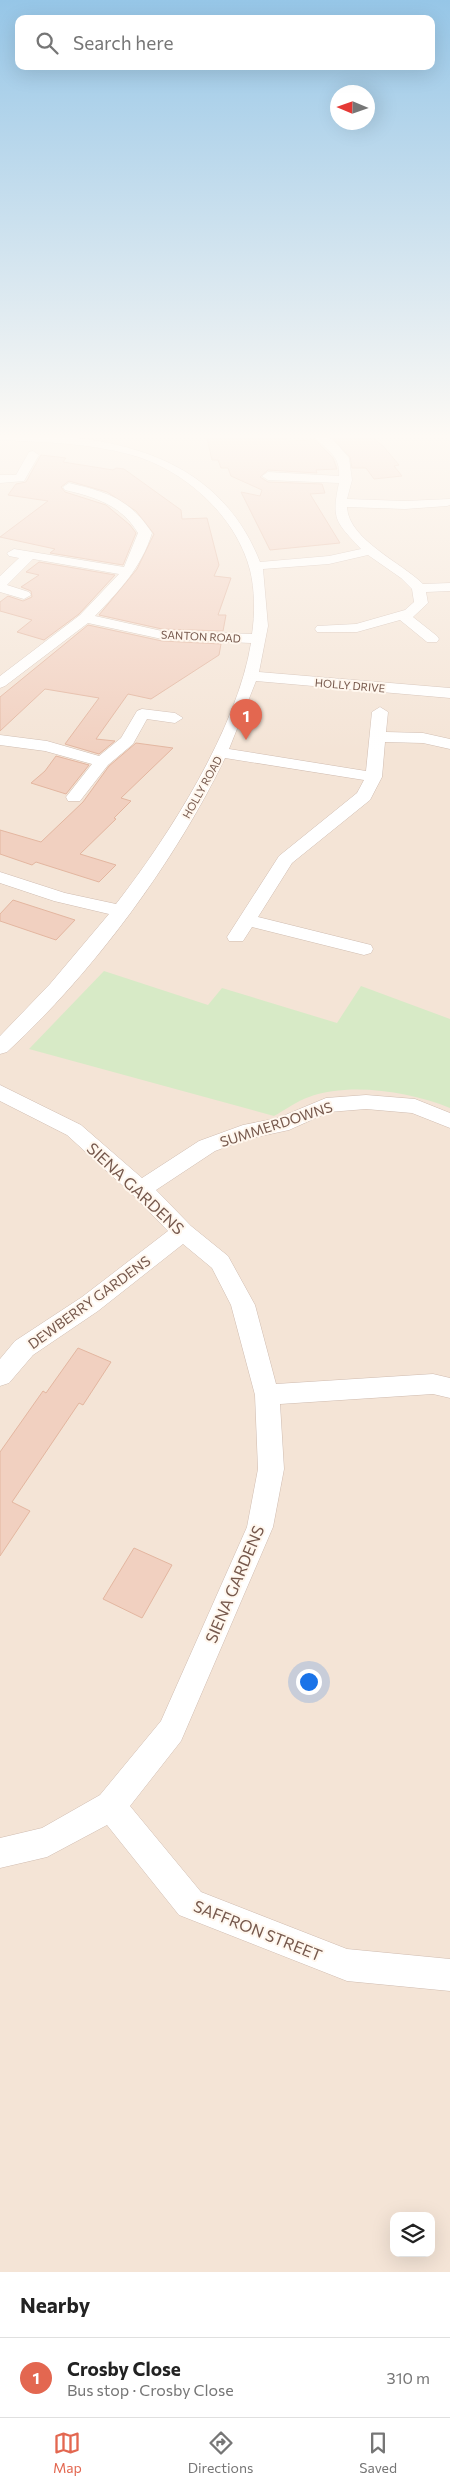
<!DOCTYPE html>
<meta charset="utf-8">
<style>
body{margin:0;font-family:Commissioner,sans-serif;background:#f2f2f2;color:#222}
.controls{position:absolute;right:15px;bottom:15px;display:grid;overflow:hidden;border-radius:10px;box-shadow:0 5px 20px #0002}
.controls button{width:45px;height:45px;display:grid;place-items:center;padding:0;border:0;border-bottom:1px solid #e0e0e0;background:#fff;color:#222;font:25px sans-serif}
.compass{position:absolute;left:330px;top:85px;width:45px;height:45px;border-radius:50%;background:#fff;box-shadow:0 5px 20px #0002;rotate:272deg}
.you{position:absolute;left:308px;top:1681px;width:18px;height:18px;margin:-12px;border:4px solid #fff;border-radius:50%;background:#1a73e8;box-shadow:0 0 0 8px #1a73e833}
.badge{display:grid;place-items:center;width:32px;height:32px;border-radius:50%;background:#e36750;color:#fff;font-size:16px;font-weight:700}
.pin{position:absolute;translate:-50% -41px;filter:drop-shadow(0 1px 2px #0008)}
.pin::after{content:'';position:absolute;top:26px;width:18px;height:15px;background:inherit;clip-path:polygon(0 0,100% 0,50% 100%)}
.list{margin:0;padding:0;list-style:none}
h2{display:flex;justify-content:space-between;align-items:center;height:65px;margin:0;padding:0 20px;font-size:21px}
h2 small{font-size:16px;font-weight:400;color:#767676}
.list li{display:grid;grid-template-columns:32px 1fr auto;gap:15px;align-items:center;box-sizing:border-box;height:80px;padding:0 20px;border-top:1px solid #e0e0e0}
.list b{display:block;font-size:19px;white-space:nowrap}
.list p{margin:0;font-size:16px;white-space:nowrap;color:#767676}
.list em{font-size:16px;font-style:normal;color:#767676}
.icon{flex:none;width:28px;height:28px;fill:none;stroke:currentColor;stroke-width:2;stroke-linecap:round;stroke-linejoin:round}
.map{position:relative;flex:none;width:450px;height:2272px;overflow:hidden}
.search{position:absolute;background:#fff;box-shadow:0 5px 20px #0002;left:15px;right:15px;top:15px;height:55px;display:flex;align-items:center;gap:12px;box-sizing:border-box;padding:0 18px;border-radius:10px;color:#767676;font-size:19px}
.sheet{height:145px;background:#fff}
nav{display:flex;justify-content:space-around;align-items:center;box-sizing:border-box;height:70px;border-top:1px solid #e0e0e0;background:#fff;font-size:14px;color:#767676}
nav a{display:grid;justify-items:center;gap:2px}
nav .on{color:#e36750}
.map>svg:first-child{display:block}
.residential{fill:#f4e4d6;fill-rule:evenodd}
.green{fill:#d7eac6}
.building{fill:#f1d0c0;stroke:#e3b6a0}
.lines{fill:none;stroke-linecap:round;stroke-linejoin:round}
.minor-casing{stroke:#d0bcb0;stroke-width:1}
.minor{fill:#fff;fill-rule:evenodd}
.labels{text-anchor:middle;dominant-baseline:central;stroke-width:4;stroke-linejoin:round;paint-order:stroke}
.far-street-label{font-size:11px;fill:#76584c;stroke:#fff7ee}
.street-label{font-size:14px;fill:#76584c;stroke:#fff7ee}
.near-street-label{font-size:16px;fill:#76584c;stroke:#fff7ee}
</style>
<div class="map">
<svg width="450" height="2272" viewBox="0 0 450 2272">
<rect width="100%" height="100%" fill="#fcf3e8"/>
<!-- residential -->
<path class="residential" d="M0,434H450V2272H0ZM394,2216H431V2253H394Z"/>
<!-- green -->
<path class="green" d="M104,971L208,1005L222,988L337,1023L361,986L450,1019V1108C410,1092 351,1082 309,1097C297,1101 285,1110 274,1116L29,1049Z"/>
<!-- building -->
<g class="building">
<polygon points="206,434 284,434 286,441 315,440 333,458 337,469 316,470 317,473 268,470 260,477 268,482 322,484 325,493 310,494 340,543 270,550 241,492 260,496 262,490 231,476 228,468 221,468 218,460 212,460"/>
<polygon points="344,434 368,434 383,446 399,465 394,466 402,476 374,479 366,468 352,468 350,457 331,437"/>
<polygon points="41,455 66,458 63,462 113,470 116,468 124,469 181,510 182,519 207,518 219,565 214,576 231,578 218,615 226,615 223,631 162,629 99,615 137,569 154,534 136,511 107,492 69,481 61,487 65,492 106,505 130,525 136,533 123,565 50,553 55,549 0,537 48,501 8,495 16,484 26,482"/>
<polygon points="39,562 115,575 79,614 44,640 17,632 32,620 0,611 0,602 8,596 23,601 32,597 31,591 21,587 39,575 26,572"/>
<polygon points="88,625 162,641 221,644 219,655 151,699 128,694 96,739 115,741 99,754 65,744 99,698 45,689 0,731 0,697"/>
<polygon points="136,743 173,748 121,798 131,801 114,818 116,819 80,854 116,865 99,882 36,862 32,865 0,854 0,830 41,842 83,802 109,766"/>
<polygon points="56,756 89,765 66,794 31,783 45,771"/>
<polygon points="13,900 75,920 56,940 0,921 0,914"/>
<polygon points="78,1348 111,1362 83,1405 79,1403 12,1502 30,1511 0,1556 0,1452 43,1391 46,1393"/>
<polygon points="134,1548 172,1565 142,1618 103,1599"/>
</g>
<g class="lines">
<defs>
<g id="minor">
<path d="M0,434C106,434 216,450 260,562L329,556L361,549C336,522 331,520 339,483L268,480L262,476L268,472L339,476C341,454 324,449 312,434H325L337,444L349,458L352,480L347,499L405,501L450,499V505L447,506L405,509L347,507C348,539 402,563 423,584L450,583V591L426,592L428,603L413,617L437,636L439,639L437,642H427L400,620L357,632H317L315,629L317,626L356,624L405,610L414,602L412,589L401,578L368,555L329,564L263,569L268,626L259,672L450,688V698L256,681L229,749L366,771L372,712L380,707L388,712L386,732L423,733L450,739V749L423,743L385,742L382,777L370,800L292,863L258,917L371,945L373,949L371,953L364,955L252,927L243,941H229L227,937L279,856L357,793L364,780L225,758C175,862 92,974 7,1052L0,1054V1036L50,984L109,914L54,901L0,883V872L65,893L116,904C169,836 237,729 251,643L162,639L88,623L5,686L0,688V676L80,615L119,574L33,559L7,585L29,592L31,595L24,599L0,592V576L19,558L9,556L7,553L14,549L124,567L138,533C121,505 95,497 65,490L63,487L69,483C107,492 130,499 152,533C141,568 120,590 95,616L162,631L252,634C255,614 255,590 250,570C236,516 185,470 132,455C89,443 44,442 0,440Z"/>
<polygon points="33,451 39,455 24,481 0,483 0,475 16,475 29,452"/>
<polygon points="142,709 175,713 183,718 175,723 147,719 133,744 108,765 80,801 68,801 66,797 92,764 45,751 0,745 0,735 47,741 99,756 121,738 137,711"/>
<polygon points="0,1085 81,1125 142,1178 199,1141 243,1125 278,1118 326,1098 366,1095 415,1099 450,1113 450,1128 412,1113 366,1109 329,1112 289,1130 247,1139 215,1151 156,1190 191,1226 228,1256 255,1305 276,1384 433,1374 450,1378 450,1398 433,1394 280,1404 284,1469 273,1527 181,1741 130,1806 201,1892 347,1949 450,1959 450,1991 347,1981 179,1915 107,1825 47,1857 0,1868 0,1838 42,1828 100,1795 161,1721 247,1527 258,1469 255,1395 231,1305 212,1268 183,1244 98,1311 33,1355 9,1383 0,1386 0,1359 15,1341 82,1297 168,1231 133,1195 67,1135 0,1101"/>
</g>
</defs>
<!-- minor casing -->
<use href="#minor" class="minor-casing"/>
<!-- minor -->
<use href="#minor" class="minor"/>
</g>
<!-- sky -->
<linearGradient id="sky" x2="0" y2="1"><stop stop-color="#96c6e7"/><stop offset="0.58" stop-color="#fefaf5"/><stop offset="1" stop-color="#fefaf5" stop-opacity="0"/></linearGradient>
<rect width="450" height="752" fill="url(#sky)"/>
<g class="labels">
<!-- far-street labels -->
<g class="far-street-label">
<text transform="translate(201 636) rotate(3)">SANTON ROAD</text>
<text transform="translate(350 685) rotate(5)">HOLLY DRIVE</text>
<text transform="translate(202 787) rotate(-61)">HOLLY ROAD</text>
</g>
<!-- street labels -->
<g class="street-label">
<text transform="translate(276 1124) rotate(-18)">SUMMERDOWNS</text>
<text transform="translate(89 1302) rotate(-36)">DEWBERRY GARDENS</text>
</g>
<!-- near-street labels -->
<g class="near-street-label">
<text transform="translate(136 1188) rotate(43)">SIENA GARDENS</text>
<text transform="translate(234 1584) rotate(-67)">SIENA GARDENS</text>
<text transform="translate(258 1930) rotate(22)">SAFFRON STREET</text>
</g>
</g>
</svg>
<div class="controls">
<button><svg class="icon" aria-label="layers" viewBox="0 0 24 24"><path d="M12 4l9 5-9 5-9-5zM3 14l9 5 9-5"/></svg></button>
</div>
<svg class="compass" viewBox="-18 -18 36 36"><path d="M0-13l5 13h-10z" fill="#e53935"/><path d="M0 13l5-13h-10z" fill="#767676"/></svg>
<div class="you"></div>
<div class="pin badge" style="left:246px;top:740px">1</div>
<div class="search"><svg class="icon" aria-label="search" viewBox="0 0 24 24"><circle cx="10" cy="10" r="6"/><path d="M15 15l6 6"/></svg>Search here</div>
</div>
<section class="sheet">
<h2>Nearby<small></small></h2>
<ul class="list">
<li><span class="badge">1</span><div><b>Crosby Close</b><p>Bus stop · Crosby Close</p></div><em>310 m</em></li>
</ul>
</section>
<nav>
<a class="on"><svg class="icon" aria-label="map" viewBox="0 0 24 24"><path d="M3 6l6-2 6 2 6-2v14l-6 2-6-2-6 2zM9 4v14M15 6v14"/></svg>Map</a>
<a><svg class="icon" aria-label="directions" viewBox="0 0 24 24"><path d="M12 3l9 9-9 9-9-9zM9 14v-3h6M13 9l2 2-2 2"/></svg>Directions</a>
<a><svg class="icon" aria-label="saved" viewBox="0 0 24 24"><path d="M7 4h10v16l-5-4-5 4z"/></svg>Saved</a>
</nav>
